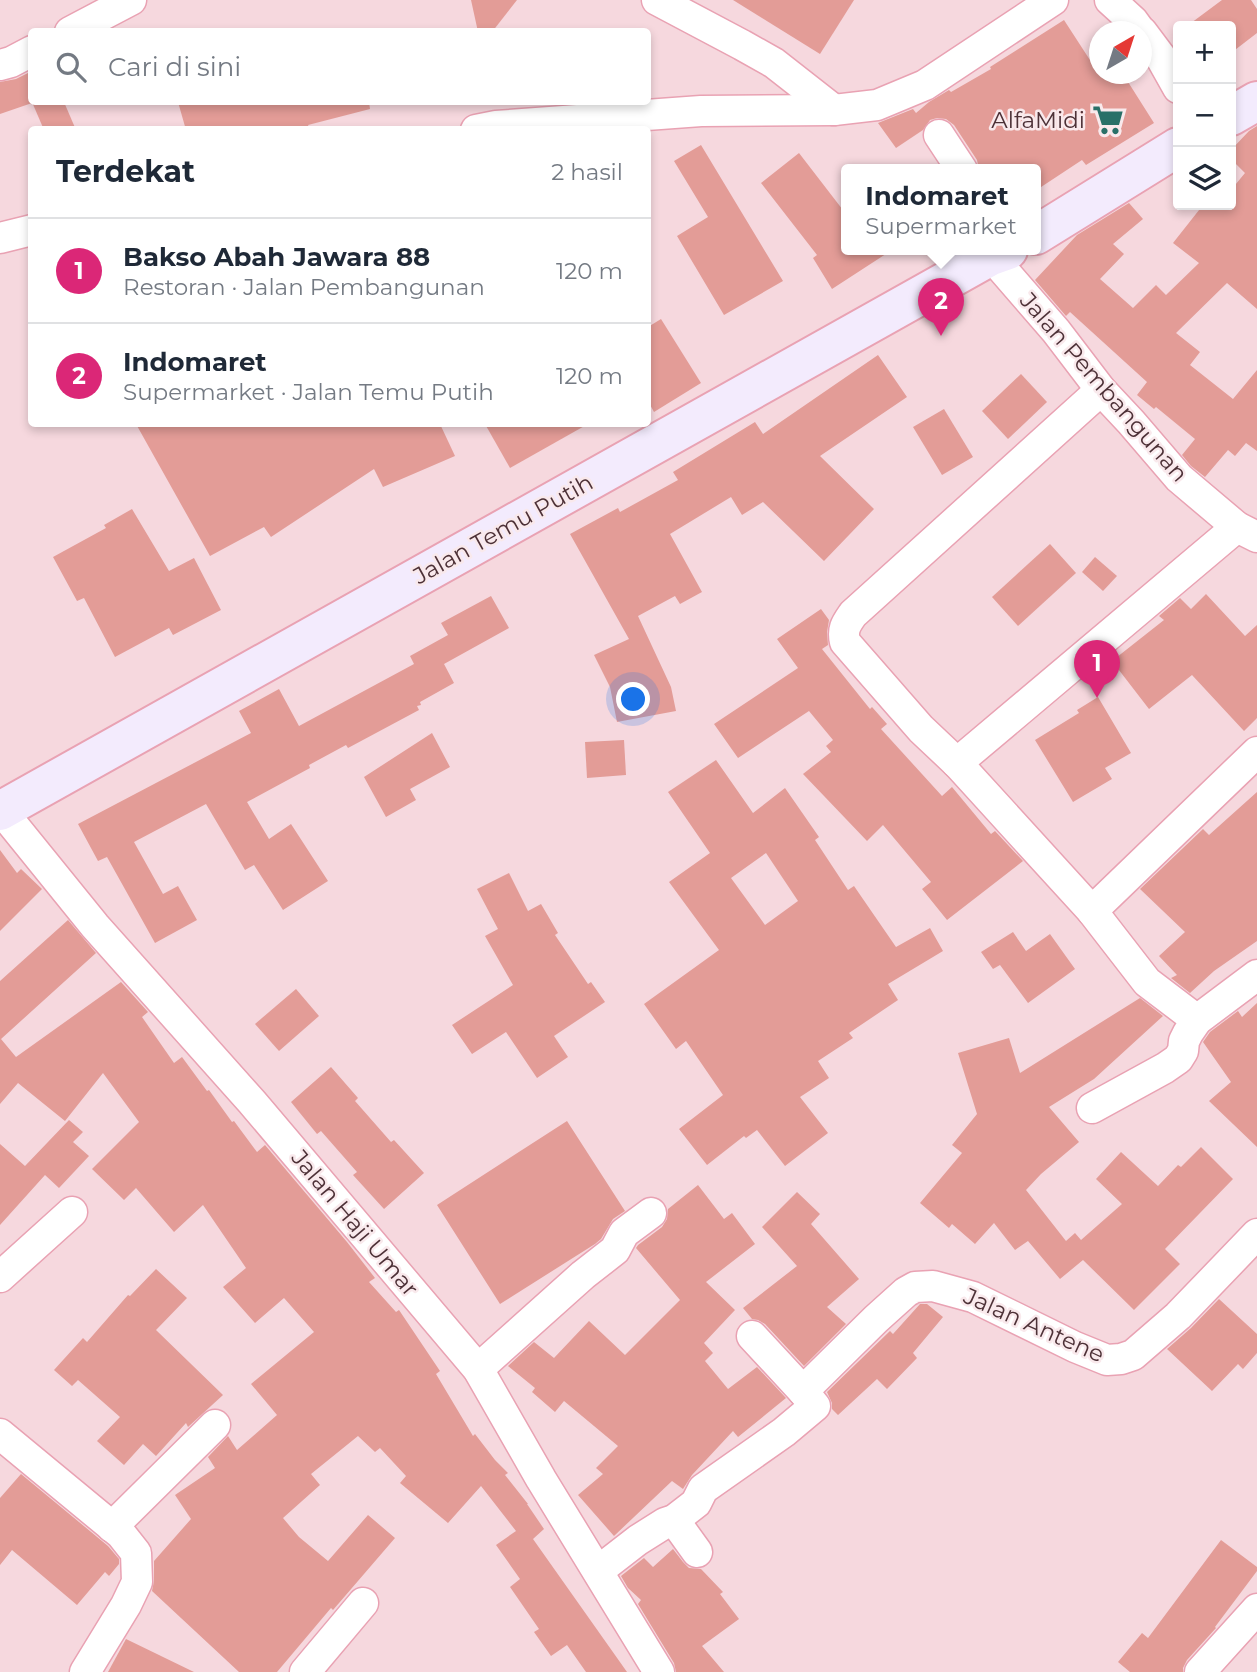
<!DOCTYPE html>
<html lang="id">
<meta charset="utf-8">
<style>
body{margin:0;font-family:Montserrat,sans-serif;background:#f2f2f3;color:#1f2937}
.controls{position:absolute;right:21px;top:21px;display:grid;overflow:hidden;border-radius:7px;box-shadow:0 4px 10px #0003}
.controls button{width:63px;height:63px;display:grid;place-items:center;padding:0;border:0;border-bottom:2px solid #e0e1e3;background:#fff;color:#1f2937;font:35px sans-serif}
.compass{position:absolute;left:1089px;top:21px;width:63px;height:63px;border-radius:50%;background:#fff;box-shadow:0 4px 10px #0003;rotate:39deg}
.you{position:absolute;left:634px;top:700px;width:24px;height:24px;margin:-18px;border:5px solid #fff;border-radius:50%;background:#1a73e8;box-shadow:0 0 0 10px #1a73e833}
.badge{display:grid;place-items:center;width:46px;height:46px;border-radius:50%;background:#db2777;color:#fff;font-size:23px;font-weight:700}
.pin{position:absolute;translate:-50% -58px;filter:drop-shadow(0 2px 4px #0008)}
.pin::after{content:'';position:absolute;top:37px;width:24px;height:21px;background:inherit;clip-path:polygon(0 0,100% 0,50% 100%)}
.popup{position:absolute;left:841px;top:164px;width:200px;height:91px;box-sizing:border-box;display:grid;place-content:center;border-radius:7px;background:#fff;filter:drop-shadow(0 2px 5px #0005);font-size:23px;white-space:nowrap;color:#747a83}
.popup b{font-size:26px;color:#1f2937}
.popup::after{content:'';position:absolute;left:50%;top:100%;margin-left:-14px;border:14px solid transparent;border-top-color:#fff}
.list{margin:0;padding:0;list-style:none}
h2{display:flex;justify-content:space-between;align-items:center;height:91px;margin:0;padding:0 28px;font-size:30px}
h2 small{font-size:23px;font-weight:400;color:#747a83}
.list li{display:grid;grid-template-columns:46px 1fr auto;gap:21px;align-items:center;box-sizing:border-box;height:105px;padding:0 28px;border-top:2px solid #e0e1e3}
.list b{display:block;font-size:26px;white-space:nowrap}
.list p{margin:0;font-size:23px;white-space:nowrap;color:#747a83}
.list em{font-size:23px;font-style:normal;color:#747a83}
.icon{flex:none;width:38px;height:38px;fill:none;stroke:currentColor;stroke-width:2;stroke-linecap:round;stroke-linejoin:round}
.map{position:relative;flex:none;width:1257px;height:1672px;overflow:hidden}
.search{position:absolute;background:#fff;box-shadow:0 4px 10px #0003;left:28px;top:28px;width:623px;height:77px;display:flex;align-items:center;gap:18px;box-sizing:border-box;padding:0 24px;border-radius:7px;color:#747a83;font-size:26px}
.panel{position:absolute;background:#fff;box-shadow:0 4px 10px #0003;left:28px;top:126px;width:623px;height:301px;border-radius:7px}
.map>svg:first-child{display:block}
.building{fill:#e39c97;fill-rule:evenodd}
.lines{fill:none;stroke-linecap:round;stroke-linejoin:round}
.street-casing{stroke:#e9a2b3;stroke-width:33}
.secondary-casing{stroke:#e9a2b3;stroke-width:42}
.street{stroke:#fff;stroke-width:30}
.secondary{stroke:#f3ebfd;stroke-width:38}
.labels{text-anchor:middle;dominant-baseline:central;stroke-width:5;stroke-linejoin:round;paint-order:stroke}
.poi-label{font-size:23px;fill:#4d3137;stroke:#f9e9ec;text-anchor:end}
.street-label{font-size:23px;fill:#4d3137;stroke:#f9e9ec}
</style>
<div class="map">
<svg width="1257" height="1672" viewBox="0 0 1257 1672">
<rect width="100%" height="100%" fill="#f6d8de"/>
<!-- building -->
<g class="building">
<polygon points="471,0 517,0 492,32 478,32"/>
<polygon points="733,0 854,0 820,54"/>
<polygon points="1222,0 1251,0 1257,9 1257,33 1231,53 1231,26 1187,26"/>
<polygon points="1064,20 1099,74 1123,74 1154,123 1086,165 1082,160 1035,191 1035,170 979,170 977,160 954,125 946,119 937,118 930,120 923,130 896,148 878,123 913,109 916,113 929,102 949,90 951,92 991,69 990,67"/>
<polygon points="32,71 32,103 0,114 0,82 16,79"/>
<polygon points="32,102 64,102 76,130 44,130"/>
<polygon points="178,102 369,102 370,109 308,125 310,130 186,130"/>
<polygon points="1257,126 1257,309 1227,283 1176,333 1200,352 1190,365 1233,399 1257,370 1257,451 1246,443 1235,456 1228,450 1205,477 1191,466 1182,455 1195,439 1156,407 1154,409 1137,395 1147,382 1070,312 1066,316 1035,280 1077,235 1129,203 1143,219 1113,244 1124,254 1100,279 1133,308 1156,285 1166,295 1199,263 1173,243 1203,205 1231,205 1231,190 1245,173 1231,159 1231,150 1249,131"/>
<polygon points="701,145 783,281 724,315 677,236 708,217 674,161"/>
<polygon points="799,153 846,214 846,250 892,250 832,289 813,258 817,255 761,183"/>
<polygon points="661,319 701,383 654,412 648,401 648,327"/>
<polygon points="878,355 907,397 820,456 874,509 824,561 763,502 742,515 731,497 670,534 702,592 680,604 675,596 638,616 671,687 676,711 617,722 610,687 594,655 629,639 570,534 618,508 620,512 678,480 673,472 755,422 763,434"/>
<polygon points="1021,374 1047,402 1008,439 982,411"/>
<polygon points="944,409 973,457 942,475 913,427"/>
<polygon points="136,424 440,424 455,456 383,487 374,469 271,537 264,527 210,556"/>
<polygon points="485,424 588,424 510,468"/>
<polygon points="132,509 169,571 194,558 221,610 173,635 169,628 115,657 84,598 77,601 53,557 106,528 104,525"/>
<polygon points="1050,544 1076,573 1018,626 992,597"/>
<polygon points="1095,557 1117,576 1103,591 1082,572"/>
<polygon points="1206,594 1245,636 1257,625 1257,718 1244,731 1192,675 1149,709 1112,661 1164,620 1159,616 1180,598 1191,609"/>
<polygon points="491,596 509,628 444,664 454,683 420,702 421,705 417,706 419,710 348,748 346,745 309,765 310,768 247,802 269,839 291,824 328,881 283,910 254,865 245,870 206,804 134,842 163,894 178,886 197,920 155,943 107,857 98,861 78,824 251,733 239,711 279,689 299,726 414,664 410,656 448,635 441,623"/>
<polygon points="821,609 829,620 827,632 828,645 822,649 870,709 872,707 887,724 881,729 942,796 952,787 991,834 995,831 1023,861 947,920 922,889 931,882 883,825 867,841 803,774 831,752 826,746 833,740 809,711 738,758 714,724 798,668 777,639"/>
<polygon points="1098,697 1131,753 1105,768 1112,779 1073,802 1035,740 1079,713 1077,710"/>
<polygon points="432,733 450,767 410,789 416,800 386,817 364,777"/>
<polygon points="624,740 626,775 587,778 585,742"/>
<path d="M716,760L753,813L785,788L819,837L815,840L848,890L854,886L896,947L930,928L943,951L888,984L898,1000L849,1033L853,1038L818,1061L829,1078L800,1097L828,1133L785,1166L757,1130L746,1138L744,1136L707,1165L679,1129L723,1095L686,1041L676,1049L644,1004L719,950L669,882L710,853L668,792ZM766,853L798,901L765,925L731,878Z"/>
<polygon points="1257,792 1257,941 1214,971 1190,993 1171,978 1177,975 1159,956 1185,932 1140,889 1203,829 1209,835"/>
<polygon points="0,850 17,873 21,869 42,889 0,931"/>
<polygon points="509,873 528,911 541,904 558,933 555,935 588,984 591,982 605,1002 554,1036 568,1057 537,1078 506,1032 472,1054 452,1025 513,985 485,936 498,929 477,889"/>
<polygon points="68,920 96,953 1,1039 16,1057 121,982 148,1012 142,1017 174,1063 182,1057 207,1091 209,1090 232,1122 234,1121 257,1152 265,1145 347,1242 375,1278 369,1282 396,1312 399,1310 440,1371 436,1374 473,1436 475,1434 495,1460 508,1473 505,1475 528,1504 527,1504 544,1529 533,1539 627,1672 586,1672 567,1645 551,1656 534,1632 539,1629 510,1587 520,1579 496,1545 516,1531 481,1486 448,1523 400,1483 406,1476 380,1448 375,1452 358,1436 311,1474 320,1485 283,1518 299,1537 328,1561 368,1515 395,1538 333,1610 331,1608 277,1672 239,1672 152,1591 154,1581 154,1561 191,1519 175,1495 215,1468 208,1457 228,1436 237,1450 277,1415 251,1384 314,1332 284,1298 255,1323 223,1287 246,1268 203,1205 174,1232 136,1188 124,1200 92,1169 139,1122 103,1073 65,1121 18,1083 0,1104 0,981"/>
<polygon points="1013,932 1026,951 1050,934 1075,969 1028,1003 1000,965 993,969 981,952"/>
<polygon points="296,989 319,1016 279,1051 255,1024"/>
<polygon points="1140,998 1163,1016 1094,1079 1049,1107 1079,1142 1041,1174 1026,1190 1066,1241 1075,1233 1081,1240 1122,1204 1096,1179 1121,1152 1158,1186 1178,1165 1181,1167 1201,1147 1233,1179 1165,1249 1180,1264 1134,1310 1083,1260 1060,1279 1028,1241 1015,1250 994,1223 975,1244 952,1224 949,1228 920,1203 962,1153 952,1145 977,1114 958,1053 1009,1038 1020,1073"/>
<polygon points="1257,1003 1257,1147 1209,1101 1231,1082 1203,1042 1210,1032 1238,1011 1242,1017"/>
<polygon points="331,1067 358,1098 355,1101 391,1142 394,1140 424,1173 384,1209 353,1175 357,1172 321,1131 317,1134 291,1102"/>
<polygon points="69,1120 83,1132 73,1142 89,1156 59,1188 45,1175 0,1225 0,1144 25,1166"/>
<polygon points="567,1121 625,1211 613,1219 601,1239 595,1244 500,1304 437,1205"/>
<polygon points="698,1185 724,1219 732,1213 755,1244 706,1282 735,1310 704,1343 713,1353 705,1361 728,1389 757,1367 786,1398 738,1437 733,1431 692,1475 683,1489 672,1481 614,1536 578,1495 603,1474 596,1468 618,1446 564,1401 555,1412 532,1392 535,1388 508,1366 534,1342 554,1358 589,1321 625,1355 680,1300 636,1248 638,1245 662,1227 667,1219 668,1209"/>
<polygon points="797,1192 820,1214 811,1224 859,1279 827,1307 846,1324 804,1366 765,1324 758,1320 752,1319 743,1308 797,1266 762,1227"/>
<polygon points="156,1269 187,1298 156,1330 223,1395 188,1427 186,1423 156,1456 143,1444 124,1465 97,1441 120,1417 78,1380 72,1386 54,1370 83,1338 87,1342 128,1295 130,1296"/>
<polygon points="1219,1299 1257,1334 1257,1353 1243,1369 1238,1364 1212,1391 1167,1349 1191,1328"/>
<polygon points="920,1304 927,1304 943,1317 913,1353 917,1358 887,1389 877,1379 838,1415 832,1409 832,1403 827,1392 890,1331 893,1334"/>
<polygon points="21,1474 108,1546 119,1559 119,1564 109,1576 105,1572 77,1605 12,1550 0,1565 0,1498"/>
<polygon points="1221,1540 1257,1567 1257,1571 1215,1627 1216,1628 1187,1660 1183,1668 1183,1672 1130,1672 1118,1662 1142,1633 1148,1638"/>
<polygon points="673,1549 683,1562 689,1568 701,1569 723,1592 720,1594 739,1619 702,1646 724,1672 676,1672 674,1663 638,1604 641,1600 628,1588 621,1576 644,1558 653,1567"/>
<polygon points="126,1639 194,1672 108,1672"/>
</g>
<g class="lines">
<defs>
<g id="street">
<polyline points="657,0 742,45 774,63 834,110"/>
<polyline points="1110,0 1133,21 1141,32"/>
<polyline points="70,32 131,0"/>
<polyline points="1142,32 1160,56 1178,88"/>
<polyline points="0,65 11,62 32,51"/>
<polyline points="476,130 496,126 701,111 834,110 877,105 925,85 1053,0"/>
<polyline points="939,135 962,170"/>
<polyline points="0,238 32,230"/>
<polyline points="991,256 1056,331 1101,390 1131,422 1179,478 1237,527 1257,537"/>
<path d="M1101,390L853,614C846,624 842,629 845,642L921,729L957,763L1092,911L1147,982L1197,1020"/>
<polyline points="957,763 1237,527"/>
<polyline points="1,810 95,926 252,1102 478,1369 541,1479 659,1672"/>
<polyline points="1092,911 1257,752"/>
<polyline points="1092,1108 1165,1068 1178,1059 1183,1051 1184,1041 1188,1033 1197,1020 1257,975"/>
<polyline points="0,1277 72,1212"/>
<polyline points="752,1336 803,1391"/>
<polyline points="478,1369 583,1275 615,1250 624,1233 651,1213"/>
<polyline points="0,1434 121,1534 136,1553 137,1582 126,1605 85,1672"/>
<polyline points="674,1520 697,1552"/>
<polyline points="112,1527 215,1425"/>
<polyline points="598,1571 638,1540 665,1523 674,1520 696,1503 703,1489 784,1432 815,1406 803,1391 876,1319 906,1292 915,1287 933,1286 973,1297 1075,1347 1107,1360 1121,1359 1133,1355 1178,1316 1257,1234"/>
<polyline points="305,1672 363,1603"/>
<polyline points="1200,1672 1257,1609"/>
</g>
<g id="secondary">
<polyline points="1231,116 1257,101"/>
<polyline points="1036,235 1178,147"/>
<polyline points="0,811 991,256 1008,250"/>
</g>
</defs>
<!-- street casing -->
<use href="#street" class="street-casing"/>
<!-- secondary casing -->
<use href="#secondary" class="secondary-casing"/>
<!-- street -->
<use href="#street" class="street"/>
<!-- secondary -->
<use href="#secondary" class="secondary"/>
</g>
<!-- icons -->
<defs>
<symbol id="supermarket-bare" viewBox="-9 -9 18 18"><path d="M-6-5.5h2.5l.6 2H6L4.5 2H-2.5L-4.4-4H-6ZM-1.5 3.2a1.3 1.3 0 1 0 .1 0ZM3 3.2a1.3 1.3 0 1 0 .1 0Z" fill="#297068" stroke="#f9e9ec" stroke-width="2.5" paint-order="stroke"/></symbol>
</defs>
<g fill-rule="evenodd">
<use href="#supermarket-bare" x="1086" y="98" width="44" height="44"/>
</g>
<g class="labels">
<!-- poi labels -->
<g class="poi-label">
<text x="1085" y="120">AlfaMidi</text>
</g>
<!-- street labels -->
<g class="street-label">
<text transform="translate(1104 387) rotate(49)">Jalan Pembangunan</text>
<text transform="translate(503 529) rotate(-29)">Jalan Temu Putih</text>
<text transform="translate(355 1223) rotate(50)">Jalan Haji Umar</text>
<text transform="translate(1034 1325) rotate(24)">Jalan Antene</text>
</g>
</g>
</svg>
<div class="controls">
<button>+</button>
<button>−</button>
<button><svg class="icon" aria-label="layers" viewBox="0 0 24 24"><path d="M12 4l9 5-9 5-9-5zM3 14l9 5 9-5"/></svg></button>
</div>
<svg class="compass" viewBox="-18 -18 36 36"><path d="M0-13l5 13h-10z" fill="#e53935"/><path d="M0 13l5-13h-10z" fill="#747a83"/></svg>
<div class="you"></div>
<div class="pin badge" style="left:1097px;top:698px">1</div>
<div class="pin badge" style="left:941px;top:336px">2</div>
<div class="popup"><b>Indomaret</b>Supermarket</div>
<div class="search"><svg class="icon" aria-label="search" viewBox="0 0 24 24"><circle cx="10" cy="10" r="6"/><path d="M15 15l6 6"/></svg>Cari di sini</div>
<section class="panel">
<h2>Terdekat<small>2 hasil</small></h2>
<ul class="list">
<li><span class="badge">1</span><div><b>Bakso Abah Jawara 88</b><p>Restoran · Jalan Pembangunan</p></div><em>120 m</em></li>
<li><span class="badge">2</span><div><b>Indomaret</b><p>Supermarket · Jalan Temu Putih</p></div><em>120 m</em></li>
</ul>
</section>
</div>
